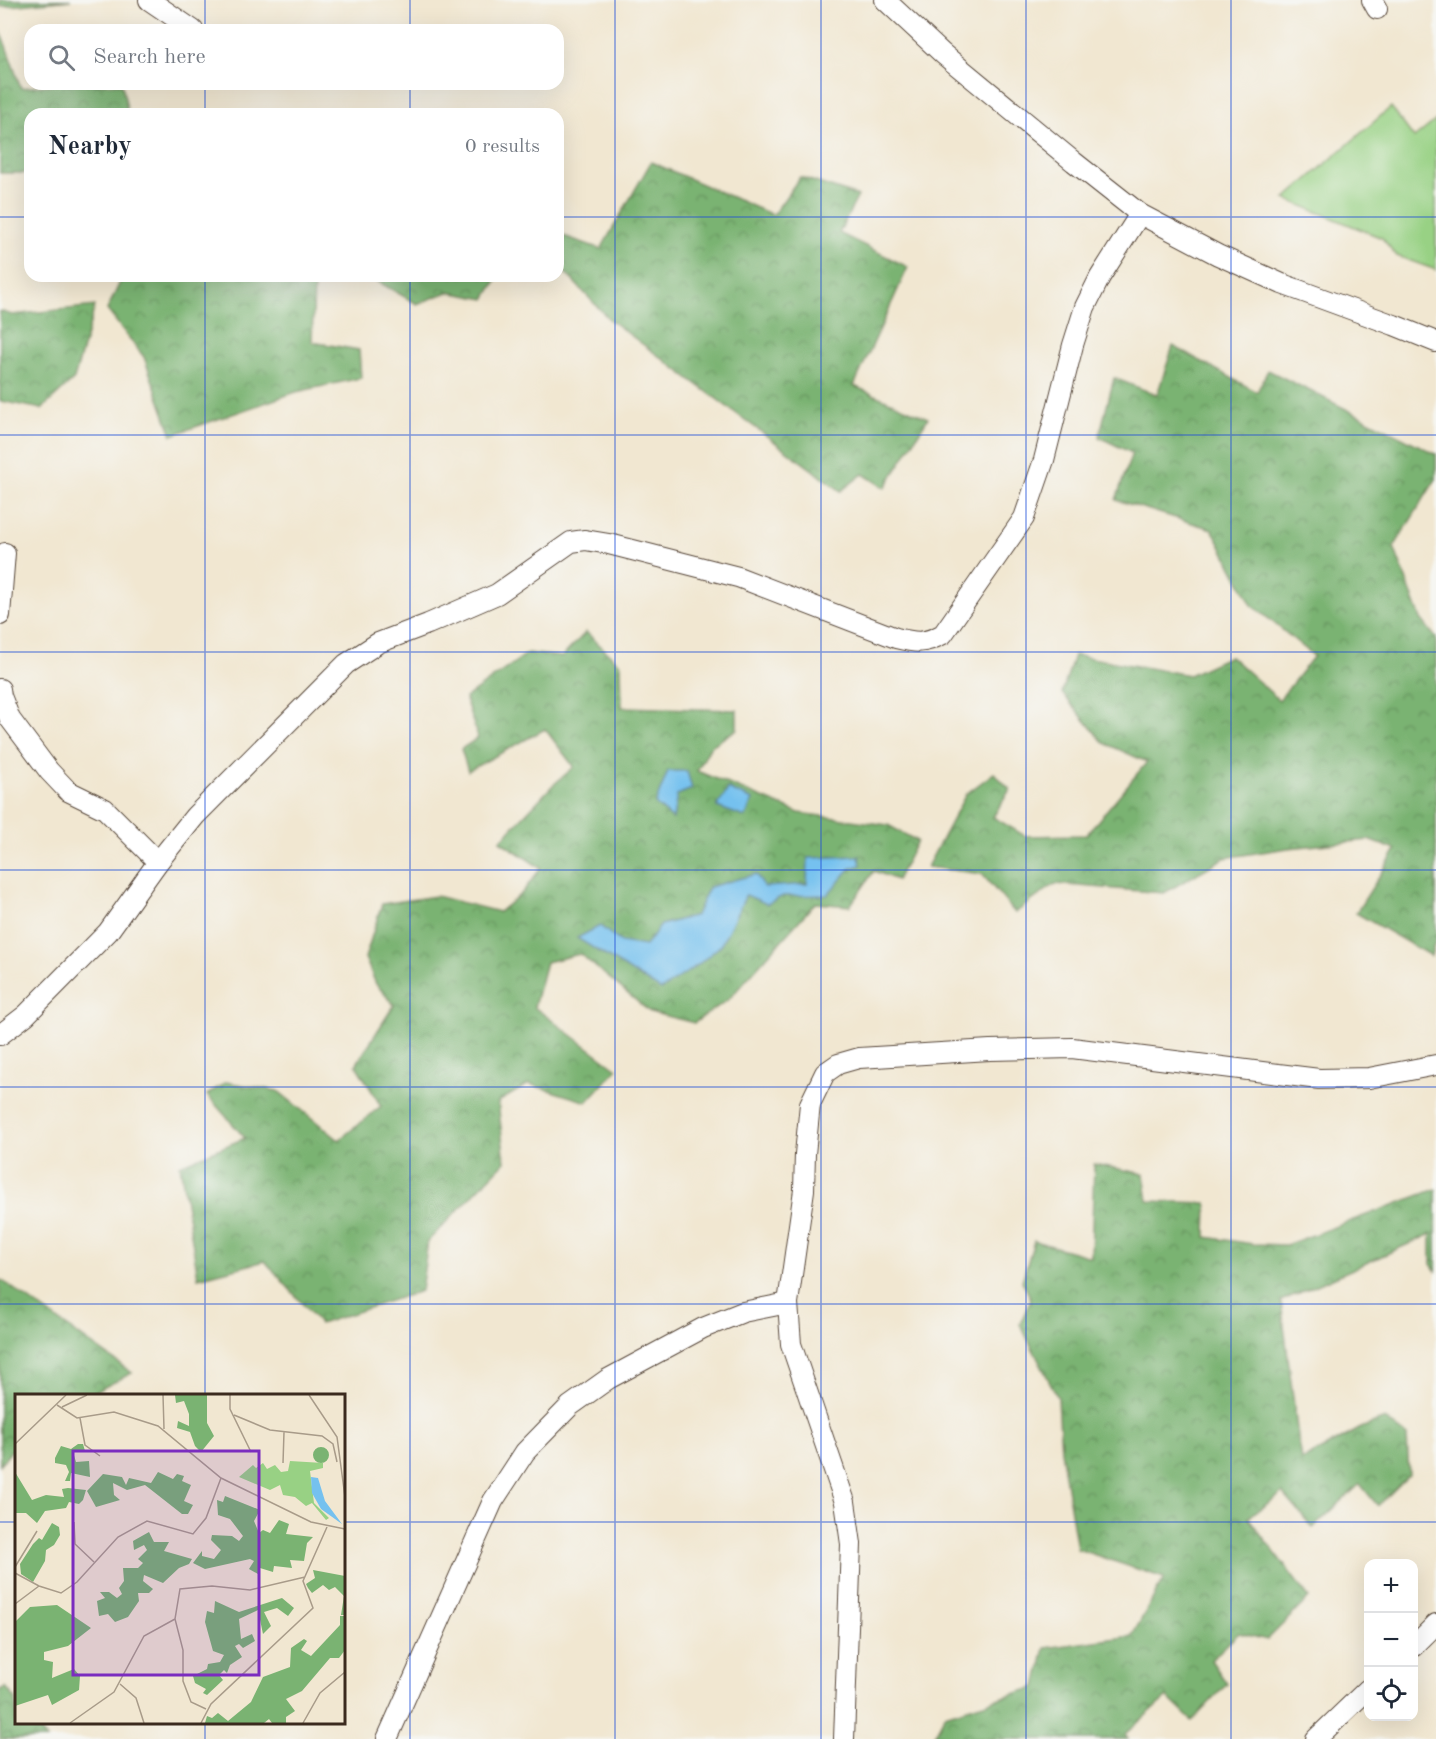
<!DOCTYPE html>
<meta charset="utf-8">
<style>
body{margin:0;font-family:"Old Standard TT",serif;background:#f2f2f3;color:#1f2937}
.controls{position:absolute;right:18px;bottom:18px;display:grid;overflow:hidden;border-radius:12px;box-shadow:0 6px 24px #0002}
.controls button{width:54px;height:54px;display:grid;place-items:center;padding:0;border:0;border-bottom:2px solid #e0e1e3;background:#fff;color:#1f2937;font:30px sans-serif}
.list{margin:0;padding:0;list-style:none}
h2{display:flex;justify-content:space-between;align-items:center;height:78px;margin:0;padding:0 24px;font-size:26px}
h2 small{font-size:20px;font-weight:400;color:#747a83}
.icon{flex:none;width:33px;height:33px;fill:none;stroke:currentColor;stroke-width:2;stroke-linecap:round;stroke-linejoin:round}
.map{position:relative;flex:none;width:1436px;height:1739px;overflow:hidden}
.search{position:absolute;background:#fff;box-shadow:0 6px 24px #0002;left:24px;top:24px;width:540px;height:66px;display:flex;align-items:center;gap:15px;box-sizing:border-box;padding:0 21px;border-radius:18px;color:#747a83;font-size:22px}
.panel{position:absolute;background:#fff;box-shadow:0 6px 24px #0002;left:24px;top:108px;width:540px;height:174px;border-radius:18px}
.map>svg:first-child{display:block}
.green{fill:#98d184;stroke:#6a7e51;stroke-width:1.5}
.forest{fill:url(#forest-crowns);stroke:#5a6e48;stroke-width:1.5}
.water{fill:#75c1ef;stroke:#587686;stroke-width:1.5}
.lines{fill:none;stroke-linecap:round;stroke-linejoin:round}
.minor-casing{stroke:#564639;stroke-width:22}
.minor{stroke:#fff;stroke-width:20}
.grid{fill:none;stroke:#1d4ed8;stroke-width:1.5;stroke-opacity:0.55}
.inset-road{fill:none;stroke:#a89b89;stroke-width:1.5}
.view{fill:#7b2cbf;fill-opacity:0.15;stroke:#7b2cbf;stroke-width:3}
.inset-edge{fill:none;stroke:#3b2a1e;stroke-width:3}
</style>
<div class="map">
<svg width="1436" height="1739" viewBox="0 0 1436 1739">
<defs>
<pattern id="forest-crowns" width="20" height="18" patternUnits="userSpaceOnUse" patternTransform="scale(1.5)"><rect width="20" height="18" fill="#7ab372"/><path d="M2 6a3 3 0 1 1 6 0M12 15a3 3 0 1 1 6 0" fill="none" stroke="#65925d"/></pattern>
</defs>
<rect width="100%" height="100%" fill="#f6f6f2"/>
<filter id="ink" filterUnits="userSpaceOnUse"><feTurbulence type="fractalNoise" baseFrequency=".0167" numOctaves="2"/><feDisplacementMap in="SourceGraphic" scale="12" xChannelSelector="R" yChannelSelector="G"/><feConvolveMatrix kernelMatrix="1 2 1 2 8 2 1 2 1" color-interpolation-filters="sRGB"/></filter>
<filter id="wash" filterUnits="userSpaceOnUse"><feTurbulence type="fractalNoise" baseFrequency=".008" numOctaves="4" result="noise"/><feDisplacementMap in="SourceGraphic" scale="24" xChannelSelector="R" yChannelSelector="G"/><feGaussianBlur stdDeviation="1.35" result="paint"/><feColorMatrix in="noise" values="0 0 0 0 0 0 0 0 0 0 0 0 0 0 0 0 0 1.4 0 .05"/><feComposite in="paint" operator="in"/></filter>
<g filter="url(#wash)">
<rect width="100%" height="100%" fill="#f1e7d1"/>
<!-- green -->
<polygon class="green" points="1391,107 1414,138 1436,120 1436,270 1397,256 1382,238 1285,199"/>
<!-- forest -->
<g class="forest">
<polygon points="0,0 71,0 0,7"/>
<polygon points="0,29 21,88 59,84 122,84 128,114 30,114 30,173 0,173"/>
<polygon points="651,162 773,215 800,177 858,196 839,233 908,267 854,386 928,418 885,488 863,474 841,491 610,320 558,265 558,234 601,249"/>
<polygon points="123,276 300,276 314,284 312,342 359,350 361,378 296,392 172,435 144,357 107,310"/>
<polygon points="368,276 499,276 485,299 448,292 417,304"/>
<polygon points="95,306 74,379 42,409 0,401 0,311 12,315"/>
<polygon points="1173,346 1257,392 1268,370 1436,454 1436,479 1394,547 1421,619 1436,638 1436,938 1431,956 1356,913 1396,850 1369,840 1288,848 1224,858 1164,893 1055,884 1015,913 982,874 927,867 966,794 994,773 1010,789 993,817 1025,836 1086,835 1147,762 1104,743 1062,693 1074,655 1189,675 1230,656 1279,700 1314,656 1252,605 1212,529 1116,500 1132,453 1099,437 1114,378 1157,395"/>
<polygon points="586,632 621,665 622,707 737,710 737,729 711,746 697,771 799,813 888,825 917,841 897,880 874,871 850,906 815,903 729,999 694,1023 650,1012 580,954 546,962 534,1007 617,1069 587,1102 529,1084 498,1102 505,1162 428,1241 421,1291 320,1324 265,1261 198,1278 180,1165 245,1138 207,1095 226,1082 278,1091 339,1140 381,1106 356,1065 394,1005 376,984 365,958 382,904 436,896 499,912 522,893 541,868 500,841 552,786 574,767 545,729 468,771 461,749 478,738 465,698 528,653 562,657"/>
<polygon points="1094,1164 1144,1174 1148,1201 1207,1203 1206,1237 1253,1244 1286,1245 1436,1189 1436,1271 1431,1264 1431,1234 1281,1301 1301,1461 1361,1428 1385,1419 1407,1436 1409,1475 1378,1506 1360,1484 1313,1528 1283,1493 1248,1517 1309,1598 1267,1640 1239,1633 1211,1660 1227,1684 1192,1721 1167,1697 1125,1734 1128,1739 932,1739 945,1715 1036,1687 1045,1648 1132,1636 1164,1578 1077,1549 1061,1451 1058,1398 1020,1324 1031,1299 1022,1281 1034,1241 1091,1257"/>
<polygon points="0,1279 132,1373 89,1395 16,1396 16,1445 0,1465"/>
<polygon points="6,1687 16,1700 16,1722 34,1723 47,1739 0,1739 0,1690"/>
</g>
<!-- water -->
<g class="water">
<polygon points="668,771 687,771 692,789 677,795 673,819 655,804"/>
<polygon points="728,789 753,800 745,817 717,807"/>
<polygon points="859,856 861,865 850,869 827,895 783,896 767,904 746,895 721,945 699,964 661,990 577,938 600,926 621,942 645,946 661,925 696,915 709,887 756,874 764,887 807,884 808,858"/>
</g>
</g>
<g filter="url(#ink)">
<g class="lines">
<defs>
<g id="minor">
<polyline points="149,0 193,30"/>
<polyline points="885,0 943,54 1074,162 1140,214 1218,255 1282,284 1394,325 1436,342"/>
<polyline points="1372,0 1377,9"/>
<polyline points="0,615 5,553"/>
<polyline points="0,689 1,696 10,719 49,771 68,791 105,809 158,862"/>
<path d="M0,1035L26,1015L108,932L158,862L195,816L346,664L378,643L428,624L497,594L571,542L585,540L609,544L738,577L896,638C917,643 924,644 943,634L1024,518L1044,460L1073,345L1085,307L1100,277L1140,214"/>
<polyline points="1414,1646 1436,1624"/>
<polyline points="387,1739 493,1501 525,1452 570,1406 608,1379 703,1328 743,1312 788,1303"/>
<polyline points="844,1739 851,1544 845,1502 791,1344 788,1303 804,1190 805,1154 810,1104 825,1073 838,1064 859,1058 990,1050 1072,1048 1319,1079 1369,1078 1436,1065"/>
<polyline points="1316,1739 1368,1689"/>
</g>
</defs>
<!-- minor casing -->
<use href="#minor" class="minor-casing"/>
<!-- minor -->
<use href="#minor" class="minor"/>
</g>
</g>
<!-- grid -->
<path class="grid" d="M205,0V30M410,0V30M615,0V1739M821,0V1739M1026,0V1739M1231,0V1739M205,84V114M410,84V114M0,217H30M558,217H1436M205,276V1396M410,276V1739M0,435H1436M0,652H1436M0,870H1436M0,1087H1436M0,1304H1436M0,1522H16M344,1522H1436M205,1722V1739"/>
<!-- overview -->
<g transform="translate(15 1394)">
<rect width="330" height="330" fill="#f1e7d1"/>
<path d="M275,67L308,69V74L295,77L299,109L314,124L311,126L297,109L291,112L280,103L268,101L265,91L255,96L224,83L238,71L241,74L248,69L252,75L260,71L266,78L273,77Z" fill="#98d184"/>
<path d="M160,1H192V29L199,42L186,58L180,52L175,38L162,34L163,27L174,32V20L169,7L161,9ZM63,50H68L70,57L58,58L61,68L74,67L75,83L56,79L55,87H50L54,78L51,71L40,69V64L46,52L56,55ZM298 61a8 8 0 1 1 16 0a8 8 0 1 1-16 0ZM0,78L17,106L31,101L49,103L47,95L53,94L71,96L68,106L64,110L54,108L51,114L30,117L22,129L11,119H0ZM143,78L158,85L162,80L169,82L167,87L176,91L169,107L178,111L173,120H167L130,91L112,96L98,89L99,101L105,106L81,113L72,97L88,80L107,83L111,91L114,84L136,89ZM210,102L245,116L239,127L244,139L248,136L255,139L264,126L274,130L271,140L298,143L292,149L289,167L275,166L277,174L259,172L258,178L245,174L243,180L234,175L239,167L235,165L190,175L178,169L187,157V162L199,165L206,156L196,146L197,141L217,142L224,147L228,142L215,125L203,121L202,106L208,108ZM37,129L44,133L45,141L39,151L31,156L30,167L18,188L6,180L5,170L18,150L24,144L27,146ZM134,138L139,148H154L149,157L177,165L174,170L164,174L148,189L129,181L128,187L138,195L134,199H123L124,207L113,223L100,228L93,220L84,222L82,207L90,204L85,198H94L102,204L107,200L104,194L109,187L108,174H123L128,169L123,165L132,156L129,151L119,156L118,147ZM298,176L330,182V221H326L329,202L320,193L314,196L308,191L297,199L293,194L291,190L300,184ZM267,204L279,214L273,222L262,214L249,218L256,232L248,240L243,216L224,225L226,245L237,240L240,247L228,254L224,250L220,252L227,263L215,271L212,279L209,276L204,281L208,286L192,301L188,299L191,295L180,289L178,282L192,275L193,270L205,268L209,261L198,257L190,228L192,217L199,219L200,207L224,218ZM42,211L76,234L53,252L29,258V266L38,268L37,284L59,275L65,282L64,296L37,311L33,301L0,312V228L15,213ZM325,222H330V256L324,264H315L287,297L271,305L280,317L271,323V329H257L254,325L249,329H190L192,322L197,324L203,319L213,327L236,308L248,283L275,273L276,254L289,245L292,247L286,256L296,262L325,231Z" fill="#7ab372"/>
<path d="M296,83L303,84L310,107L327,130L306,115L297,99Z" fill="#75c1ef"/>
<path class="inset-road" d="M148,1L149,35M215,1V15L236,58M294,1L322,43L330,103M42,11L62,24L99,18L143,32L206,84L296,128L330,135M47,13L72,1M219,21L255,36L307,42L318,50L322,68M65,24L70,51L85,62M0,50L51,1M268,69L269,38M59,128L60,150L79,168M0,173L22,137M0,179L24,192L46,199L62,188L103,143L132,127L178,140L191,124L206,84M0,210L24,192M105,290L121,304L129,329M191,315L176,308L168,287V256L160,225L165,195L197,192L235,196L290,183M55,329L99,298L129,242L160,225M186,329L196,310L298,214L288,187L312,133M288,329L305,299L330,278"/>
<path class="view" d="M58,57H244V281H58Z"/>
<rect width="330" height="330" class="inset-edge"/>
</g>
</svg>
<div class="controls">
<button>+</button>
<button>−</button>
<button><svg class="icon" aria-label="locate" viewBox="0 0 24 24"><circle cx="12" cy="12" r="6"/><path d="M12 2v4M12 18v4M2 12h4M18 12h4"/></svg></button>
</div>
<div class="search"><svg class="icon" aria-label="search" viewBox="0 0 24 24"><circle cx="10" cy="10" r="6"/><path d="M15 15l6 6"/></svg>Search here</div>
<section class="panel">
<h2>Nearby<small>0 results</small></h2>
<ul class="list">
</ul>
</section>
</div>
